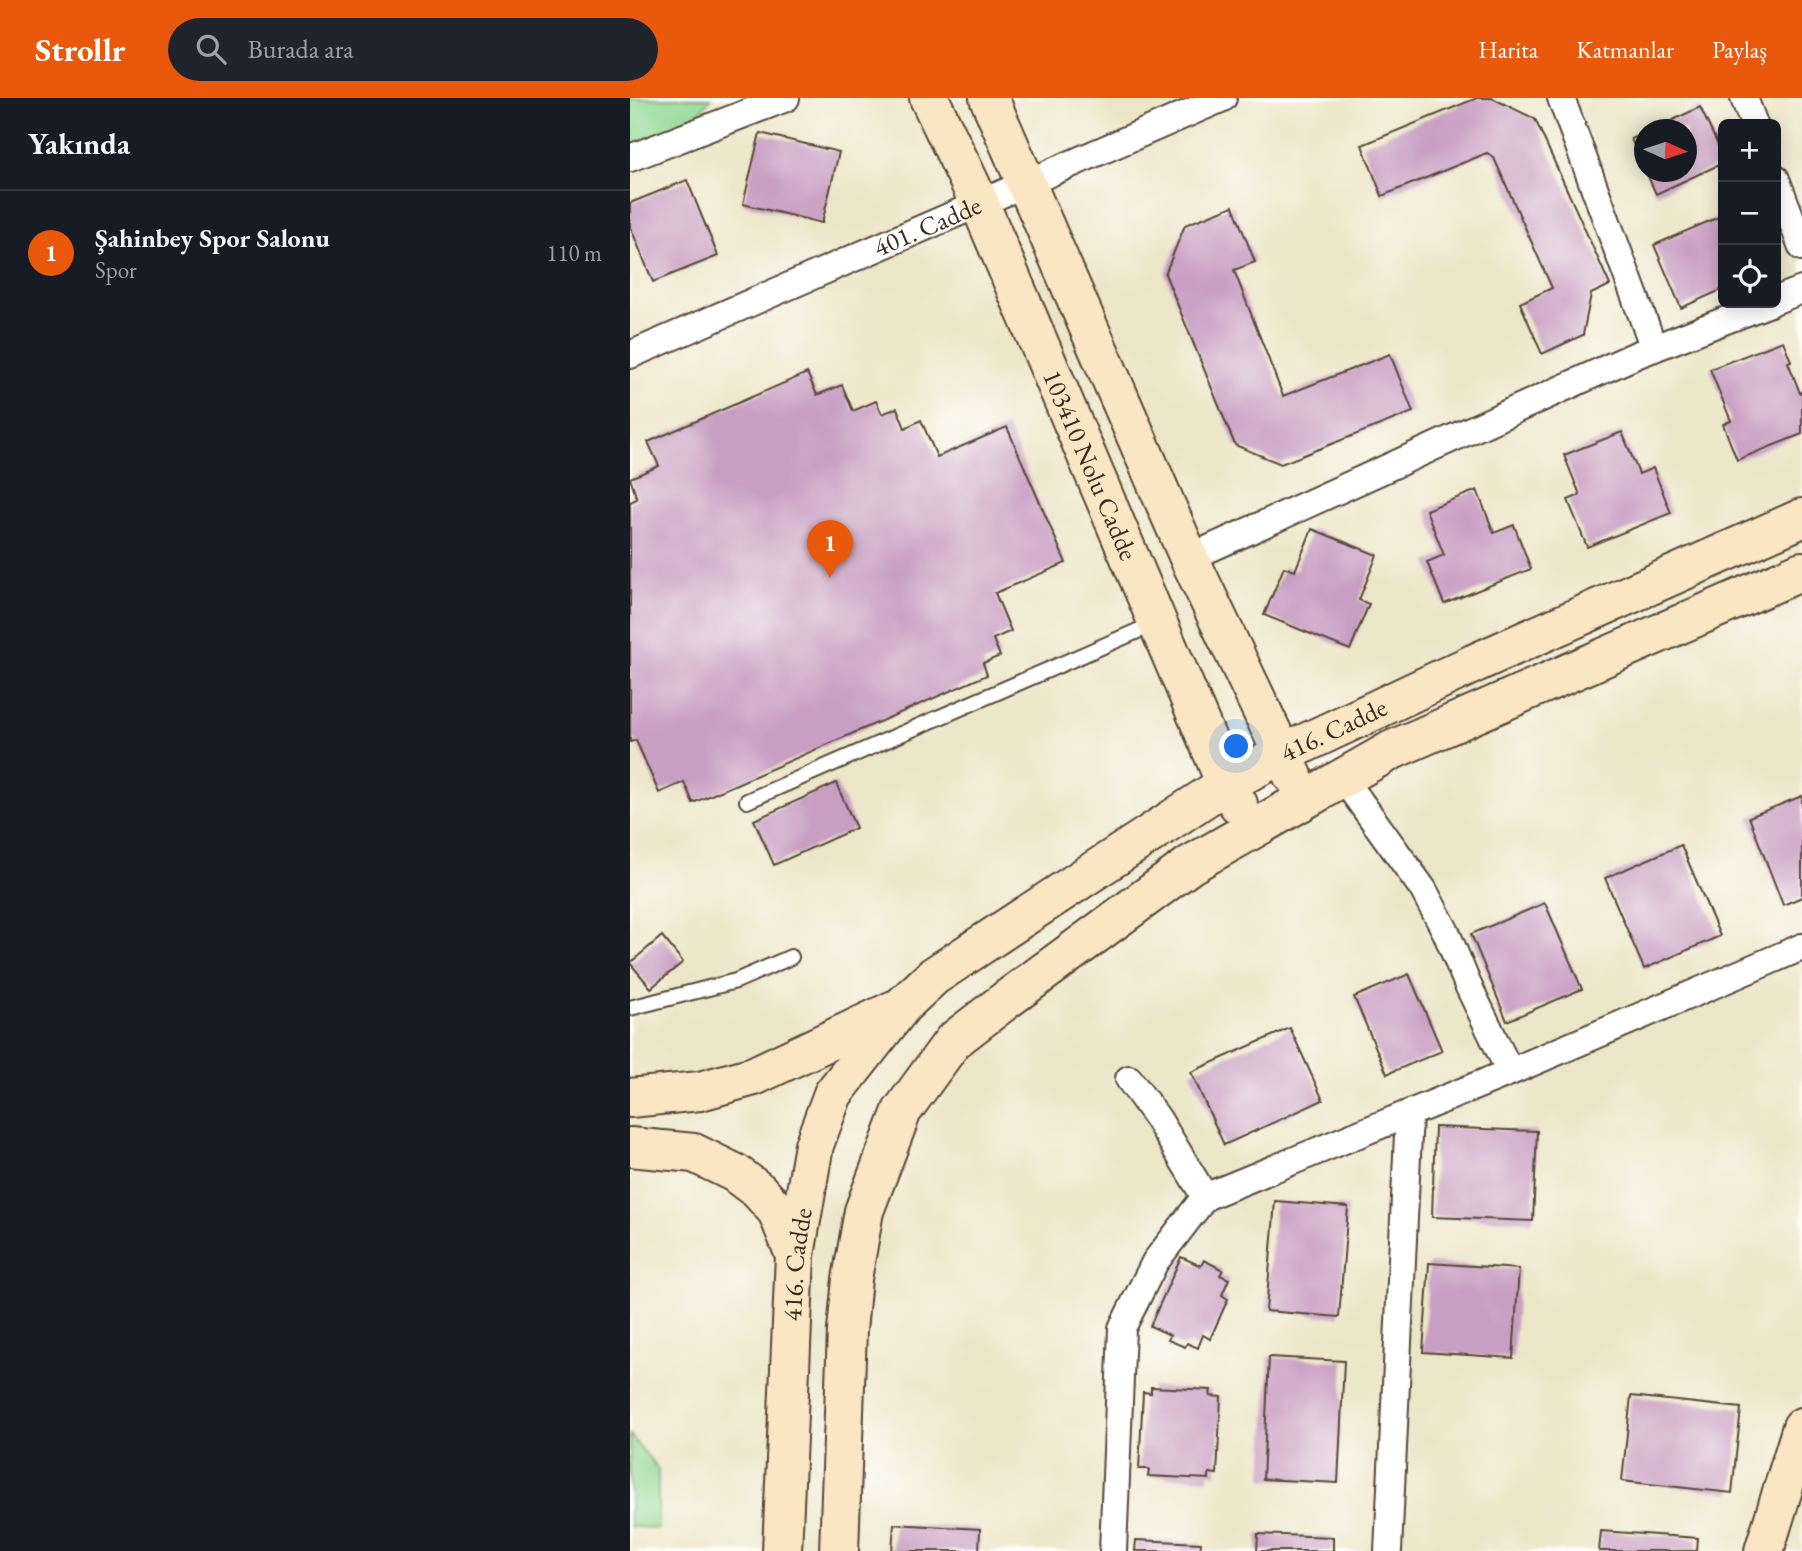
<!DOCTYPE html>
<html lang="tr">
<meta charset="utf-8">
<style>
body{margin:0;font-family:"EB Garamond",serif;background:#20242c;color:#f1f3f6}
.controls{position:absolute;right:21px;top:21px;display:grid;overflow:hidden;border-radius:10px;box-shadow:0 4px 18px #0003}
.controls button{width:63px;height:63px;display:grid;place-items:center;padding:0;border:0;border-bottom:2px solid #363941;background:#171b24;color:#f1f3f6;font:35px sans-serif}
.compass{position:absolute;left:1004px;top:21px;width:63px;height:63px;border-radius:50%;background:#171b24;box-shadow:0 4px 18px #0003;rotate:93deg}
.you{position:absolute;left:607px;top:649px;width:24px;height:24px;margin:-18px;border:5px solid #fff;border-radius:50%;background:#1a73e8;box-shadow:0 0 0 10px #1a73e833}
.badge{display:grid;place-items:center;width:46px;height:46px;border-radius:50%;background:#ea580c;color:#fff;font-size:23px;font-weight:700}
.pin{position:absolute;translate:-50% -58px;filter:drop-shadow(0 2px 4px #0008)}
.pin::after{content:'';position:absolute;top:37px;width:24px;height:21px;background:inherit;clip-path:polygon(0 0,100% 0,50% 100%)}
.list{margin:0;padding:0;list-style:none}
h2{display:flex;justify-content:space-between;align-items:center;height:91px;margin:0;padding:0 28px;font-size:30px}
h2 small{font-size:23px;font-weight:400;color:#9ea1a6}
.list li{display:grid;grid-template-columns:46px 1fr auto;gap:21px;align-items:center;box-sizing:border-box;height:126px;padding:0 28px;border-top:2px solid #363941}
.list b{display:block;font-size:26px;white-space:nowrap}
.list p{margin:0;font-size:23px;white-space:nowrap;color:#9ea1a6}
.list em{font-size:23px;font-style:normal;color:#9ea1a6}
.icon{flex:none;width:38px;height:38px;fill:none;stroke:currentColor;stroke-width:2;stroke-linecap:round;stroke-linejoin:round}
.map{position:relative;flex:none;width:1172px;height:1453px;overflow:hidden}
header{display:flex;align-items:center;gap:42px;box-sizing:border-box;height:98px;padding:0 35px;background:#ea580c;color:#fff}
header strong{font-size:33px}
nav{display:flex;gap:38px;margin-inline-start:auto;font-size:24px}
.search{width:490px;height:63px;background:#20242c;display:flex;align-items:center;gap:18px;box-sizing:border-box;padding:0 24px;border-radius:38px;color:#9ea1a6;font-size:26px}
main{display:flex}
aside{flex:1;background:#171b24}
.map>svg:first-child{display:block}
.green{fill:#90d893;stroke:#668158;stroke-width:2}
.building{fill:#c89ec2}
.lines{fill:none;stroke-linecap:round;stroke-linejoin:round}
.lane-casing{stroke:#564638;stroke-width:18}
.street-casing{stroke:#564638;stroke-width:30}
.secondary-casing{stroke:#564638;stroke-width:42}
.lane{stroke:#fff;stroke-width:14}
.street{stroke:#fff;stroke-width:26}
.secondary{stroke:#fbe6c4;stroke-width:38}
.labels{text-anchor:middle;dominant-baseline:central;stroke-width:5;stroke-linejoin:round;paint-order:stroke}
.street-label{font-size:26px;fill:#3b2a1e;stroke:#fdfcf7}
</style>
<header>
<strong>Strollr</strong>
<div class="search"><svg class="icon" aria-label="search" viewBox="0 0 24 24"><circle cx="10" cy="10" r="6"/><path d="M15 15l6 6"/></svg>Burada ara</div>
<nav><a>Harita</a><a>Katmanlar</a><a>Paylaş</a></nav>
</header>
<main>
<aside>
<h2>Yakında<small></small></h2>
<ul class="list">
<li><span class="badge">1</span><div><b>Şahinbey Spor Salonu</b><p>Spor</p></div><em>110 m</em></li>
</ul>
</aside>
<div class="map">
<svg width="1172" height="1453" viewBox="0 0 1172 1453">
<rect width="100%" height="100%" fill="#fdfcf7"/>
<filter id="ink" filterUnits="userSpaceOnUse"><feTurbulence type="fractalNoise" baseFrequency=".0143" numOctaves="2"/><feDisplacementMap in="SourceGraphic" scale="14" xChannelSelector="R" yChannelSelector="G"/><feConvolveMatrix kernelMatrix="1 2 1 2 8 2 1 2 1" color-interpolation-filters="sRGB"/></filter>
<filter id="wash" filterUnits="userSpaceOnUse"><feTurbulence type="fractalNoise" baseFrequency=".00686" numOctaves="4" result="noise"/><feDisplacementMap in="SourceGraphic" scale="28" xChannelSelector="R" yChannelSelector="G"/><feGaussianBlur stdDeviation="1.57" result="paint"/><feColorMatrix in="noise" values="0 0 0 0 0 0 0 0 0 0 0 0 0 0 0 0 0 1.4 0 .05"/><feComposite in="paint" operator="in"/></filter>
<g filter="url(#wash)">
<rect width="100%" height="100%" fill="#ece6c8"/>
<!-- green -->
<g class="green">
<polygon points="0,0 81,0 67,17 0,49"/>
<polygon points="0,1337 28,1371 28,1431 0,1428"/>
</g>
<g id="blocks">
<!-- building -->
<g class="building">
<polygon points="847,0 862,0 905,21 980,187 961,196 953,237 912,256 890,205 922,190 864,60 857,55 752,98 732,47"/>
<polygon points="1070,9 1093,58 1093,65 1026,96 1016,74 1056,74 1056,32 1022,32"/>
<polygon points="130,35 209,54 192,125 113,106"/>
<polygon points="1015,35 1015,71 1001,41"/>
<polygon points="57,82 88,158 23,184 0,128 0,105"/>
<polygon points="603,108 625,164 604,172 653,298 760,256 783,314 651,366 605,347 535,176 555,127"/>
<polygon points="1093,117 1093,191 1051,210 1024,147"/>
<polygon points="1153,243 1161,263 1158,264 1170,295 1172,294 1172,336 1107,362 1093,326 1101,323 1080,271"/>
<polygon points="177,275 187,297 212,287 223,313 246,303 252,316 267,310 275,330 291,322 307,359 377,329 436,465 365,495 381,533 363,541 370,558 353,565 357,577 63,705 54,684 29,695 6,642 0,644 0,404 7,401 0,380 29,368 18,344"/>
<polygon points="992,334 1009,376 1023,370 1041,415 957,449 938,402 950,397 934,357"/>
<polygon points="847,392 864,435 884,427 901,471 814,506 797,464 814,457 796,412"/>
<polygon points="682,431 747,457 729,502 739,506 720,552 634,517 654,469 665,473"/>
<polygon points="206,685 226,730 144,767 124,722"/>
<polygon points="1172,698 1172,799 1153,807 1119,719"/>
<polygon points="1051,747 1090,838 1014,871 975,780"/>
<polygon points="915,805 952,891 877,923 841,836"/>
<polygon points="32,838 53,864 21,890 0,865"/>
<polygon points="779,876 812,953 757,976 724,899"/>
<polygon points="660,930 693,1002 594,1047 561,974"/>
<polygon points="805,1029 907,1033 903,1123 802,1119"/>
<polygon points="645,1103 718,1109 709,1219 636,1213"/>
<polygon points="551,1159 571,1168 574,1162 593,1172 590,1177 599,1181 592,1197 598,1201 580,1241 573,1237 568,1250 557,1245 555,1249 538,1242 540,1237 520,1228"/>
<polygon points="799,1165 889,1171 883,1260 793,1254"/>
<polygon points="639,1259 714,1263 708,1385 633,1381"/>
<polygon points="521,1289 581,1292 580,1298 591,1299 587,1376 579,1375 579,1381 518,1378 519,1371 509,1371 513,1294 521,1295"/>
<polygon points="1001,1298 1111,1310 1102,1395 992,1383"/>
<polygon points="264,1426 350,1431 349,1453 262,1453"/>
<polygon points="971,1433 1068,1440 1067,1453 969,1453"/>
<polygon points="628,1436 703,1439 703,1453 627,1453"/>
<polygon points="506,1442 571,1445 570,1453 505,1453"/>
</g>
</g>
</g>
<g filter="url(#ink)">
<use href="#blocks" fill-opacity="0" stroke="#564638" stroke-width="2"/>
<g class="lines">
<defs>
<g id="lane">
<polyline points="117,703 526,525"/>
<polyline points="0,910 106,883 161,859"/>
</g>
<g id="street">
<polyline points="931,0 1024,250"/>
<polyline points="1114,0 1124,26"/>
<polyline points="0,60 156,0"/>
<polyline points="1146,81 1172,149"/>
<polyline points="1146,202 1172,192"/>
<path id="s1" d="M0,257L593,0"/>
<polyline points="559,460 1006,257 1140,205"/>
<polyline points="713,680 793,791 816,834 837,885 880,974"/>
<polyline points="499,981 528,1021 575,1099"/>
<polyline points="483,1453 492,1230 525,1164 575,1099 880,974 1172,849"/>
<polyline points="758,1453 779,1016"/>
</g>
<g id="secondary">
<path id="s2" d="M299,0L349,104L596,686L608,706"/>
<polyline points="359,0 559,460 663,678"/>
<polyline points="0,1000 70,993 124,978 264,912"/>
<polyline points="0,1049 64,1055 105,1075 129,1093 147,1113 165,1157"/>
<path id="s3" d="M152,1453L165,1157L184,1047L203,996L272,908L304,878L596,686L652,656L845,565L1172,420"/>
<polyline points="209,1453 217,1232 222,1181 234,1113 272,1013 323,943 376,902 560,767 762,652 1172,473"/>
<polyline points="1134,1453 1172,1329"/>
</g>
</defs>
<!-- lane casing -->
<use href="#lane" class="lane-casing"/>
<!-- street casing -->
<use href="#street" class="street-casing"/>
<!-- secondary casing -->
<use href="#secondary" class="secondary-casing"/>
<!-- lane -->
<use href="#lane" class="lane"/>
<!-- street -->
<use href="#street" class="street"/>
<!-- secondary -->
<use href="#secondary" class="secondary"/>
</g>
</g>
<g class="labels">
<!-- street labels -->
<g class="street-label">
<text stroke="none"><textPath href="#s1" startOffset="324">401. Cadde</textPath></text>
<text stroke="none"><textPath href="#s2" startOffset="401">103410 Nolu Cadde</textPath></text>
<text stroke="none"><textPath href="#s3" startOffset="1088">416. Cadde</textPath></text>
<text stroke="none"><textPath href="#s3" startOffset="287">416. Cadde</textPath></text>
</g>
</g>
</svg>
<div class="controls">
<button>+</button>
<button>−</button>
<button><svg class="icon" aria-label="locate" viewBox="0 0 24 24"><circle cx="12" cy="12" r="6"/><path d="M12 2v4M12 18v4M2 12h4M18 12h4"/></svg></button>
</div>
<svg class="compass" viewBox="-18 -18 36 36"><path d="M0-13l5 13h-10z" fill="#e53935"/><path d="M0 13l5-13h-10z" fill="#9ea1a6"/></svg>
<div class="you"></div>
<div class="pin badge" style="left:200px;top:480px">1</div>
</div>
</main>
